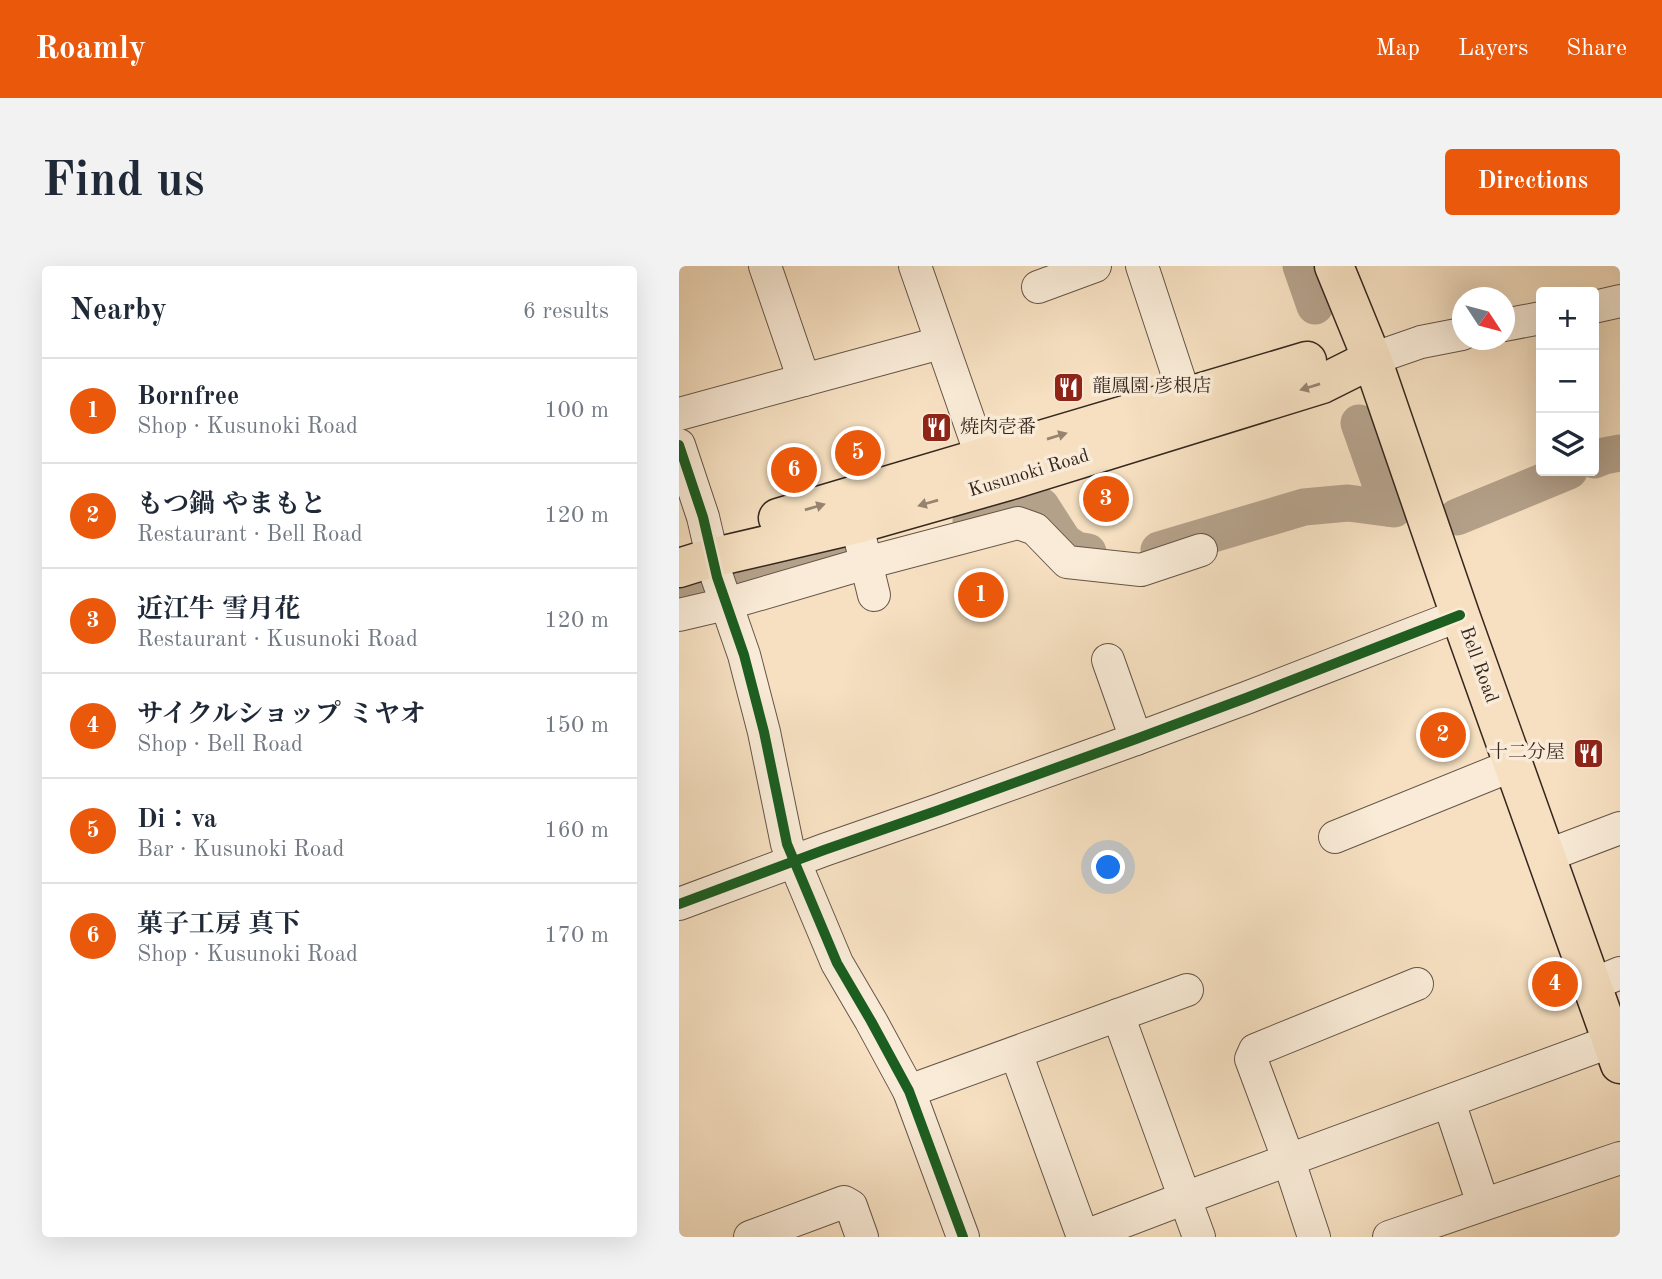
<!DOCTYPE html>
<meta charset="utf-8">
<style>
body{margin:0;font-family:"Old Standard TT","Noto Serif JP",serif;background:#f2f2f3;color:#1f2937}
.controls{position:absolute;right:21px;top:21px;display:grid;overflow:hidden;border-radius:7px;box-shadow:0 7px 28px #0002}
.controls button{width:63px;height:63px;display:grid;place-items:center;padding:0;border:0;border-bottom:2px solid #e0e1e3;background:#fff;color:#1f2937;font:35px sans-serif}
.compass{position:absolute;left:773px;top:21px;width:63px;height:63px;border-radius:50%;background:#fff;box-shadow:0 7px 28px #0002;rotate:126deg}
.you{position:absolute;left:430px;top:602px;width:24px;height:24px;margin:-18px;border:5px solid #fff;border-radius:50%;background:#1a73e8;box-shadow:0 0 0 10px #1a73e833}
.badge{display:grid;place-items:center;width:46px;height:46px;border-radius:50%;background:#ea580c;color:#fff;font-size:23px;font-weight:700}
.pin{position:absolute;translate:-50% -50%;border:4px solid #fff;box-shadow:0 2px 7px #0006}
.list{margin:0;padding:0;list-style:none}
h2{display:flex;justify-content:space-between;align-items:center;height:91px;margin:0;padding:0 28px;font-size:30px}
h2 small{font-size:23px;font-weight:400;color:#747a83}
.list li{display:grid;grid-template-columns:46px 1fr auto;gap:21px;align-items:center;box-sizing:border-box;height:105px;padding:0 28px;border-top:2px solid #e0e1e3}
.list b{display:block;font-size:26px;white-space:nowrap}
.list p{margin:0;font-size:23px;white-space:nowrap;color:#747a83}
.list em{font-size:23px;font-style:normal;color:#747a83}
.icon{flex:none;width:38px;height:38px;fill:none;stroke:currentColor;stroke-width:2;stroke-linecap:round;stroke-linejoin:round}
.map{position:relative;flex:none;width:941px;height:971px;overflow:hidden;border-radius:7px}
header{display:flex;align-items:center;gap:42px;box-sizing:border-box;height:98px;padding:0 35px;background:#ea580c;color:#fff}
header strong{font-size:33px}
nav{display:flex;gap:38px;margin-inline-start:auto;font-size:24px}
.intro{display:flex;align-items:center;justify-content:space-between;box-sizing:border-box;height:168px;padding:0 42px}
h1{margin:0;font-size:49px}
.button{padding:18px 32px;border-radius:7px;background:#ea580c;color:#fff;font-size:24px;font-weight:700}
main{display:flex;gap:42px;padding:0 42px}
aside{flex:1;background:#fff;border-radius:7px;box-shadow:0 7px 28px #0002}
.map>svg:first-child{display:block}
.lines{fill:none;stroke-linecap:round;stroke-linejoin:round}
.river{stroke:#b4a18a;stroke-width:37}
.minor-casing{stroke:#655548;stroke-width:34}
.major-casing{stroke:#35271f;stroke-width:41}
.minor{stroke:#f9ebd7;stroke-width:32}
.major{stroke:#f6e0c1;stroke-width:38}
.cycleway-casing{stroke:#f9ebd7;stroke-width:15}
.cycleway{stroke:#1b5e20;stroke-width:10}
.oneway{fill:#968470}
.labels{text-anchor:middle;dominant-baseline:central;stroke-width:7;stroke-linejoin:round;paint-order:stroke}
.poi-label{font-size:19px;fill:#35271f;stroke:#f9ebd7;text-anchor:start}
.street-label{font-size:19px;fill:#35271f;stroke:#f9ebd7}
</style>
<header>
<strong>Roamly</strong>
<nav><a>Map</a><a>Layers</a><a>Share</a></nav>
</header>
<div class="intro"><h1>Find us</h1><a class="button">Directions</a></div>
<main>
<aside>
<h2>Nearby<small>6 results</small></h2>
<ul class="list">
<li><span class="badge">1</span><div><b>Bornfree</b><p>Shop · Kusunoki Road</p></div><em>100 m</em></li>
<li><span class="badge">2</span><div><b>もつ鍋 やまもと</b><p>Restaurant · Bell Road</p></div><em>120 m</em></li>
<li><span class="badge">3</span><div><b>近江牛 雪月花</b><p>Restaurant · Kusunoki Road</p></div><em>120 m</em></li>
<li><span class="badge">4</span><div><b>サイクルショップ ミヤオ</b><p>Shop · Bell Road</p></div><em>150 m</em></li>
<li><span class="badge">5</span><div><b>Di：va</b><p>Bar · Kusunoki Road</p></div><em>160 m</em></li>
<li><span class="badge">6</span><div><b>菓子工房 真下</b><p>Shop · Kusunoki Road</p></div><em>170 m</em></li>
</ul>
</aside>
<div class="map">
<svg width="941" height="971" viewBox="0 0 941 971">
<rect width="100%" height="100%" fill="#f6e0c1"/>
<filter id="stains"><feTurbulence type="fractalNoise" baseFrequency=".00286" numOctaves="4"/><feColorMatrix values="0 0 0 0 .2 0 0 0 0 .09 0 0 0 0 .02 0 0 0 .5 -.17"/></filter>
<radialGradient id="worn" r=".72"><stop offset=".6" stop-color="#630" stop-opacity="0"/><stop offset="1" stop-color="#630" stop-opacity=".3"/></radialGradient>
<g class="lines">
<!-- river -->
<g class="river">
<polyline points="622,0 636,40"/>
<polyline points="680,157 710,242"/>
<polyline points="915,194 925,190 941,187"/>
<polyline points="778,251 890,205"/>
<polyline points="292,255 354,239 362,240 385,276 397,284 409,286"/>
<polyline points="480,284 625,241 669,237 715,243"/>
<polyline points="0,332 165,288"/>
</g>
<defs>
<g id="minor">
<polyline points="86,0 125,114"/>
<polyline points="236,0 303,192 307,214"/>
<polyline points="463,0 513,152"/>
<polyline points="359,21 416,0"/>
<polyline points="915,41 941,35"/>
<polyline points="825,59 862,52"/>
<polyline points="693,93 742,76 783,68"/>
<polyline points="0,148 261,77"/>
<polyline points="0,179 24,251 38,311 65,389 85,466 108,578 158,697 192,755 230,825 284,971"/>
<polyline points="182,276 195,329"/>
<polyline points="0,349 47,338 187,297 339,257 356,263 388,296 462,304 522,284"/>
<polyline points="429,394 457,473"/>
<polyline points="656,571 834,499"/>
<polyline points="867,590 941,562"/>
<polyline points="0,638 145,584 260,544 457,473 567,432 781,349"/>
<polyline points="912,719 941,707"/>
<polyline points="439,749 520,971"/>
<polyline points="337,787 404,971"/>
<polyline points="230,825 508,724"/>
<polyline points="770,836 804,938"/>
<polyline points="71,971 165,936 172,940 183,971"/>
<polyline points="404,971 506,932 933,775"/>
<polyline points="635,971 610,895 572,793 576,784 738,718"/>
<polyline points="710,971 941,892"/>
</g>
<g id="major">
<polyline points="655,0 693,93 781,349 941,798"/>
<polyline points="99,252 628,95"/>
<polyline points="0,302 32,292 178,258 329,215 643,118 693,93"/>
</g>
</defs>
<!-- minor casing -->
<use href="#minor" class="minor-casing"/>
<!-- major casing -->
<use href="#major" class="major-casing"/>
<!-- minor -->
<use href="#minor" class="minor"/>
<!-- major -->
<use href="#major" class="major"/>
<defs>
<g id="cycleway">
<polyline points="0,179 24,251 38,311 65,389 85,466 108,578 158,697 192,755 230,825 284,971"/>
<polyline points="0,638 145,584 260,544 457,473 567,432 781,349"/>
</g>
</defs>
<!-- cycleway casing -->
<use href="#cycleway" class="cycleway-casing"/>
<!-- cycleway -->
<use href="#cycleway" class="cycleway"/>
</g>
<!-- one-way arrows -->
<defs><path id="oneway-solid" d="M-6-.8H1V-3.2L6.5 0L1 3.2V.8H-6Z" transform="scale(1.75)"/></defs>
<g class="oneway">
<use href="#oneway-solid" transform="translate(631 121) rotate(163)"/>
<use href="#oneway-solid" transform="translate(378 170) rotate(-17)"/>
<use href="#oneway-solid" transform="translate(249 237) rotate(164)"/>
<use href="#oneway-solid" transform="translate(136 241) rotate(-16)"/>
</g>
<!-- icons -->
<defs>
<symbol id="restaurant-square" viewBox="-11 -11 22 22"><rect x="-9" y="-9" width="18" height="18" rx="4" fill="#8f2418" stroke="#f9ebd7"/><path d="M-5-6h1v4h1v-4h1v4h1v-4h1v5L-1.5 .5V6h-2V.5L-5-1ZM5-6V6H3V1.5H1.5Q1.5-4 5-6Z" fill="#fff"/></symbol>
</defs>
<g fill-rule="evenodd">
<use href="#restaurant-square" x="372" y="104" width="35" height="35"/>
<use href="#restaurant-square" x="240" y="144" width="35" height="35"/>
<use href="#restaurant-square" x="892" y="470" width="35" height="35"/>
</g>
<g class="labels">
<!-- poi labels -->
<g class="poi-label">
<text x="413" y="121">龍鳳園 彦根店</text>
<text x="281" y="162">焼肉壱番</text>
<text x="886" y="487" text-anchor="end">十二分屋</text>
</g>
<!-- street labels -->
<g class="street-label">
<text transform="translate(350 208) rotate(-17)">Kusunoki Road</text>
<text transform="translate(799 399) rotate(70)">Bell Road</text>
</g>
</g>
<rect width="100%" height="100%" filter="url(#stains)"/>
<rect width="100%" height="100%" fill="url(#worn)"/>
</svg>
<div class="controls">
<button>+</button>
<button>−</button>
<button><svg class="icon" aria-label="layers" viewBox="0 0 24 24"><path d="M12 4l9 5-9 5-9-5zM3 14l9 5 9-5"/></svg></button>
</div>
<svg class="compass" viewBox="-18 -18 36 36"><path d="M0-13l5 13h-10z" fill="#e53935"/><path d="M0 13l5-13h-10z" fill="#747a83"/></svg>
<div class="you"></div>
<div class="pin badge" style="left:302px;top:329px">1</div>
<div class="pin badge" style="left:764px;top:469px">2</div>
<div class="pin badge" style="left:427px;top:233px">3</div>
<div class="pin badge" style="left:876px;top:718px">4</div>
<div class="pin badge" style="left:179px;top:187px">5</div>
<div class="pin badge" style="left:115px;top:204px">6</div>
</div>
</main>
